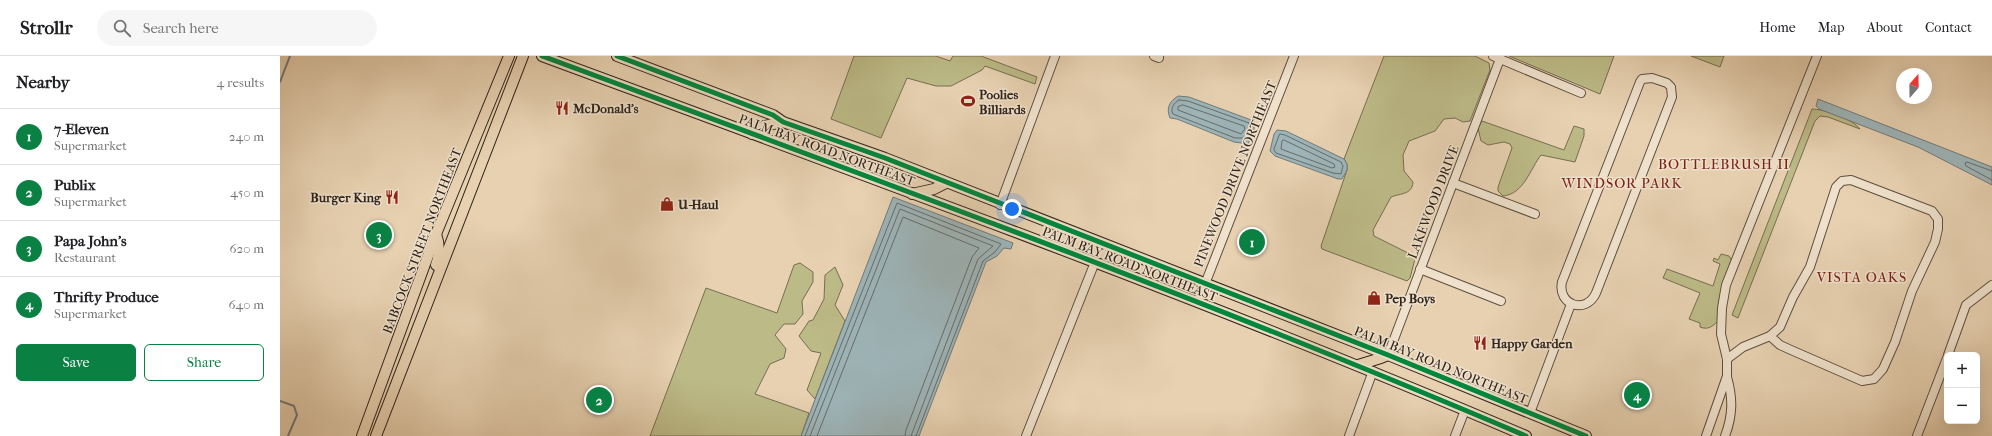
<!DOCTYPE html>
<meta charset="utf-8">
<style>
body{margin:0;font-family:"IM FELL French Canon",serif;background:#f6f6f6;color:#202124}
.controls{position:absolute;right:12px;bottom:12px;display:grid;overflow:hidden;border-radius:6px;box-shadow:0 4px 16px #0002}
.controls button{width:36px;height:36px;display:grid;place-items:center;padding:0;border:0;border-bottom:1px solid #e0e0e0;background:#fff;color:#202124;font:20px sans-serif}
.compass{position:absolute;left:1616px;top:12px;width:36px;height:36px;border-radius:50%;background:#fff;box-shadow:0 4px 16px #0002;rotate:20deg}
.you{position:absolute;left:732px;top:153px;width:14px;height:14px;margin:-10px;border:3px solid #fff;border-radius:50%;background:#1a73e8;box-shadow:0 0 0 6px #1a73e833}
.badge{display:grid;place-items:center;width:26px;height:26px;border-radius:50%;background:#0b8043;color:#fff;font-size:13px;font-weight:700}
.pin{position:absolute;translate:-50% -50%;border:2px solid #fff;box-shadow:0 1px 4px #0006}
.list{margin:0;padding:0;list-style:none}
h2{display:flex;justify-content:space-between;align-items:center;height:52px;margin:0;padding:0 16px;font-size:17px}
h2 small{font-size:13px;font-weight:400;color:#757577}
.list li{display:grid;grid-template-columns:26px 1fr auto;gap:12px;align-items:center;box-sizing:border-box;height:56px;padding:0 16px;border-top:1px solid #e0e0e0}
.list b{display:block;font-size:15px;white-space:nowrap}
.list p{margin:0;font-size:13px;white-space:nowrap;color:#757577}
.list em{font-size:13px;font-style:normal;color:#757577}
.actions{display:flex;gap:8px;padding:12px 16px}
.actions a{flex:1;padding:9px 0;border:1px solid #0b8043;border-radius:6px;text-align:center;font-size:14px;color:#0b8043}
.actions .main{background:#0b8043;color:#fff}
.icon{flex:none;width:22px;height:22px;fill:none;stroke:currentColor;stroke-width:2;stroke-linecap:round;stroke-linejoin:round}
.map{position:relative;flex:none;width:1712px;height:380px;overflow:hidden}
header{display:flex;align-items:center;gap:24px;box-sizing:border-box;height:56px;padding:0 20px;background:#fff;border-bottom:1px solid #e0e0e0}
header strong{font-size:19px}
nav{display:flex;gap:22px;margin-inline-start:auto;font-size:14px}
.search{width:280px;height:36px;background:#f6f6f6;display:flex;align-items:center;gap:10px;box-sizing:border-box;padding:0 14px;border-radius:22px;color:#757577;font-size:15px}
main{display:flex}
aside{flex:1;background:#fff}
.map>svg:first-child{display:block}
.green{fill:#bcba87;stroke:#766f51}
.water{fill:#9db4b8;stroke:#727a79}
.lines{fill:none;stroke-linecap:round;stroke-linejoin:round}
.shore{stroke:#676c6a;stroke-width:1}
.stream{stroke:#727a79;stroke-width:2}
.minor-casing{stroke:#5e4f40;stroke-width:10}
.major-casing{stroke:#31241b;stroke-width:12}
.minor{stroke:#efe1cc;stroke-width:8}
.major{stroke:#e7d1b1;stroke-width:10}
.cycleway-casing{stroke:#efe1cc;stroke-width:8}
.cycleway{stroke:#00873e;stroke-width:5}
.labels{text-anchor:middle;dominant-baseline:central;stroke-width:3;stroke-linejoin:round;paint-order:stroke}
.poi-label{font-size:13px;font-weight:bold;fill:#31241b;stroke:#efe1cc;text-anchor:start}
.street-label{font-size:13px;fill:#31241b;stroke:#efe1cc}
.neighbourhood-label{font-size:14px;letter-spacing:1px;fill:#7a1f14;stroke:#efe1cc}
</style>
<header>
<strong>Strollr</strong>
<div class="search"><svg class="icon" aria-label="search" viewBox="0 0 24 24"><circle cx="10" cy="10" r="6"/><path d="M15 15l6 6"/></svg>Search here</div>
<nav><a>Home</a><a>Map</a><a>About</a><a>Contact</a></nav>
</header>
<main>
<aside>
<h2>Nearby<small>4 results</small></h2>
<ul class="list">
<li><span class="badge">1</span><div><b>7-Eleven</b><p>Supermarket</p></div><em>240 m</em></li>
<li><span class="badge">2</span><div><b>Publix</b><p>Supermarket</p></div><em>450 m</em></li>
<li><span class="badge">3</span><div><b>Papa John's</b><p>Restaurant</p></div><em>620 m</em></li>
<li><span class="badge">4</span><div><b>Thrifty Produce</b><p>Supermarket</p></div><em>640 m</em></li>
</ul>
<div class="actions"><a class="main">Save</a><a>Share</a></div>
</aside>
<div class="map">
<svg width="1712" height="380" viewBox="0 0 1712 380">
<rect width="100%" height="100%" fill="#e7d1b1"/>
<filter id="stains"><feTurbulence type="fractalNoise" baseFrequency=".005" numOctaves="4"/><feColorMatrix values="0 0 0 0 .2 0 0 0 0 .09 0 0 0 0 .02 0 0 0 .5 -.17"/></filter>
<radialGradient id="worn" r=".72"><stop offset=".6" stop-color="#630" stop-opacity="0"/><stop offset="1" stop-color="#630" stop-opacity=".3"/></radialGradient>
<!-- green -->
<g class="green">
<polygon points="574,0 656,0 670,5 673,0 701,0 757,21 755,28 705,10 702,14 671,30 656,30 627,22 601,82 551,63"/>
<path d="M1104,0H1195L1209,7L1210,14L1190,65L1183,66L1175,62L1164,63L1155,75L1129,85L1123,99L1124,115L1133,126C1132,139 1121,137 1111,141L1093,174L1094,180L1132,199L1135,203L1130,222L1127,225L1042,193L1041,190L1067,114V108L1064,103Z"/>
<polygon points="1229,0 1334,0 1320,38"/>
<polygon points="1411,0 1444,0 1440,11"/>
<path d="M1532,53C1544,53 1574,64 1580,73L1548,61L1540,60L1535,65L1458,262L1452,259Z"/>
<path d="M1202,65L1284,94L1294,70L1304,73V80L1295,106L1261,99C1250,113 1244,138 1223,140L1218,135V131L1232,92L1230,88L1224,86L1208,89L1201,85L1198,72Z"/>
<path d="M1441,198L1449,200L1453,207L1438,265C1432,271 1428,274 1420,271V267L1409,263L1420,237L1383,222L1387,213L1433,230L1440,208L1433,205L1434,202L1438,204Z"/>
<polygon points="520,207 533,216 533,226 522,245 523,258 515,268 504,268 495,279 506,293 504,302 490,308 475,338 529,357 521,380 370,380 426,232 497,257 514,209"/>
<polygon points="555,211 563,229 555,249 565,265 535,343 527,334 541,297 531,295 519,280 529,265 533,264 544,243 545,219"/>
</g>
<!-- water -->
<g class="water">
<path d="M898,40L909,41L974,65V74L968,88L954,86L897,63L890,62C886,52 889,46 898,40Z"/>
<polygon points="1538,43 1712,111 1712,129 1638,91 1539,53 1536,50"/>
<polygon points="997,74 1006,75 1064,103 1067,108 1067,114 1062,123 1058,123 995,100 990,95 994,78"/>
<polygon points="613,141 733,187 731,193 724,192 717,200 706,206 639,380 521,380"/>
</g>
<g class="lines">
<!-- shore -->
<g class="shore">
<path d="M899,44L908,45L969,67L970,73L966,82H955L893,58C890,52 894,47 899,44Z"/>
<polygon points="903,49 964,70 965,73 961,78 898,54 898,51"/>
<polygon points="1000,78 1005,79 1061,106 1063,110 1061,118 1053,117 996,97 994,94"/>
<polygon points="1004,84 1054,108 1055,111 1052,112 1001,93 1002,85"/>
<polyline points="1712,115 1687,106 1685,107 1686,110 1712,124"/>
<polyline points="525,380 617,147 721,188 715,196 703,205 636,380"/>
<polyline points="530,380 620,153 713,190 698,203 631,380"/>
<polyline points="537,380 623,161 699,192 692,201 626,374 625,380"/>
</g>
<!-- stream -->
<g class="stream">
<polyline points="0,26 10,0"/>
<polyline points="0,345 14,350 17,359 8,380"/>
</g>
<defs>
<g id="minor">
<polyline points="874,0 879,2 879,0"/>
<polyline points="1213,0 1301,37"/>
<path d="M1372,22L1387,27L1391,31L1392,41L1316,237C1306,259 1277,249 1282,226L1360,26L1362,23Z"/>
<polygon points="1571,124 1652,155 1658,163 1658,173 1655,186 1632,235 1615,286 1603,313 1594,323 1582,325 1511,294 1500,289 1490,280 1500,271 1513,241 1530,211 1556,131 1562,125"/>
<polyline points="1173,127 1255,158"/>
<polyline points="720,149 775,0"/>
<polyline points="1140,213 1221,245"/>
<polyline points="918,246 1014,0"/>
<polyline points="1108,299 1220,3"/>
<polyline points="1668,299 1686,249 1712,229"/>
<polyline points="1447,303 1463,291 1490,280"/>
<polyline points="1250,357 1291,248"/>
<polyline points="746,380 815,206"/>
<polyline points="1069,380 1093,315"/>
<polyline points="1175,380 1185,354"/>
<polyline points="1426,380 1447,320 1447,303 1441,278 1442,252 1446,229 1537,0"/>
<path d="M1445,380C1453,359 1453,342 1447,321"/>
<polyline points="1637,380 1667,302"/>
</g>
<g id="major">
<path d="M262,0C592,122 923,242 1246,380"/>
<polyline points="337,0 493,59 503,66 605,102 1108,299 1306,380"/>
<polyline points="472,78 484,70 503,66"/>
<polyline points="632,138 654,133 666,127"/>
<polyline points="781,193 808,182"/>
<path d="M156,209C160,198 160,189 156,178"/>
<polyline points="1078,309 1101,302 1108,299"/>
<polyline points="82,380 156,178 229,0"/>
<polyline points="96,380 243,0"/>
</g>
</defs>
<!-- minor casing -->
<use href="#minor" class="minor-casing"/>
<!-- major casing -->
<use href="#major" class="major-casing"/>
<!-- minor -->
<use href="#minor" class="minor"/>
<!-- major -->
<use href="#major" class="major"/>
<defs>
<g id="cycleway">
<path d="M262,0C592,122 923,242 1246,380"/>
<polyline points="337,0 493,59 503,66 605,102 1108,299 1306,380"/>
</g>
</defs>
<!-- cycleway casing -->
<use href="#cycleway" class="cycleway-casing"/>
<!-- cycleway -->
<use href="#cycleway" class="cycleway"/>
</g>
<!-- icons -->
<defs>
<symbol id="stadium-bare" viewBox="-9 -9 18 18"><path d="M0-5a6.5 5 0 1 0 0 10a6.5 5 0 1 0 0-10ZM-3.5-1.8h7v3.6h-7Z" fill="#8f2418" stroke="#efe1cc" stroke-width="2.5" paint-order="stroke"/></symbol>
<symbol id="restaurant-bare" viewBox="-9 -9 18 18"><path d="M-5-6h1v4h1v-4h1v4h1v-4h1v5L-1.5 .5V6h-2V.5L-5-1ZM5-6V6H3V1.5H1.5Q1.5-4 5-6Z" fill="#8f2418" stroke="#efe1cc" stroke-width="2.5" paint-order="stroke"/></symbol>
<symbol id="shop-bare" viewBox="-9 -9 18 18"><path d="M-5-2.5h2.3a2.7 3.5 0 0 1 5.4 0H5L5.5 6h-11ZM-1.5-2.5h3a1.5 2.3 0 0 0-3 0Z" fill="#8f2418" stroke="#efe1cc" stroke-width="2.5" paint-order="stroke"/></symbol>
</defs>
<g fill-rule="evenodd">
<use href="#stadium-bare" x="678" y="35" width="20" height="20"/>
<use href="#restaurant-bare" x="272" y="42" width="20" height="20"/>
<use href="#restaurant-bare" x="102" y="131" width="20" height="20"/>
<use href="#shop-bare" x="377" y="138" width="20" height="20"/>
<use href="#shop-bare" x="1084" y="232" width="20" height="20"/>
<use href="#restaurant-bare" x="1190" y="277" width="20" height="20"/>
</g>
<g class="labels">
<!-- poi labels -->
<g class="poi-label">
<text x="699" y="38">Poolies<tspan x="699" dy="15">Billiards</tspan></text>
<text x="293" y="52">McDonald's</text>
<text x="101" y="141" text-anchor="end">Burger King</text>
<text x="398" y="148">U-Haul</text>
<text x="1105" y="242">Pep Boys</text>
<text x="1211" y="287">Happy Garden</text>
</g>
<!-- street labels -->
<g class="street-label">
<text transform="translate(547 94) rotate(20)">PALM BAY ROAD NORTHEAST</text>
<text transform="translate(955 118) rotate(-68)">PINEWOOD DRIVE NORTHEAST</text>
<text transform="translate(1153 146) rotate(-69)">LAKEWOOD DRIVE</text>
<text transform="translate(142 185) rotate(-69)">BABCOCK STREET NORTHEAST</text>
<text transform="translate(850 208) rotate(21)">PALM BAY ROAD NORTHEAST</text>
<text transform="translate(1161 309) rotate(22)">PALM BAY ROAD NORTHEAST</text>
</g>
<!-- neighbourhood labels -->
<g class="neighbourhood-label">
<text x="1444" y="108">BOTTLEBRUSH II</text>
<text x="1342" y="127">WINDSOR PARK</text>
<text x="1582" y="221">VISTA OAKS</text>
</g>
</g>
<rect width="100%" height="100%" filter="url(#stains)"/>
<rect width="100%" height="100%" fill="url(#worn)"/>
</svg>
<div class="controls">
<button>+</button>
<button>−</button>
</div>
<svg class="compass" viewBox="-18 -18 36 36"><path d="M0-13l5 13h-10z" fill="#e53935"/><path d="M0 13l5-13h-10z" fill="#757577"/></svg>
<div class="you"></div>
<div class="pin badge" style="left:972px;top:186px">1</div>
<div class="pin badge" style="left:319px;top:344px">2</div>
<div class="pin badge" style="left:99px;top:179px">3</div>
<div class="pin badge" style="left:1357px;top:339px">4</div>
</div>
</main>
